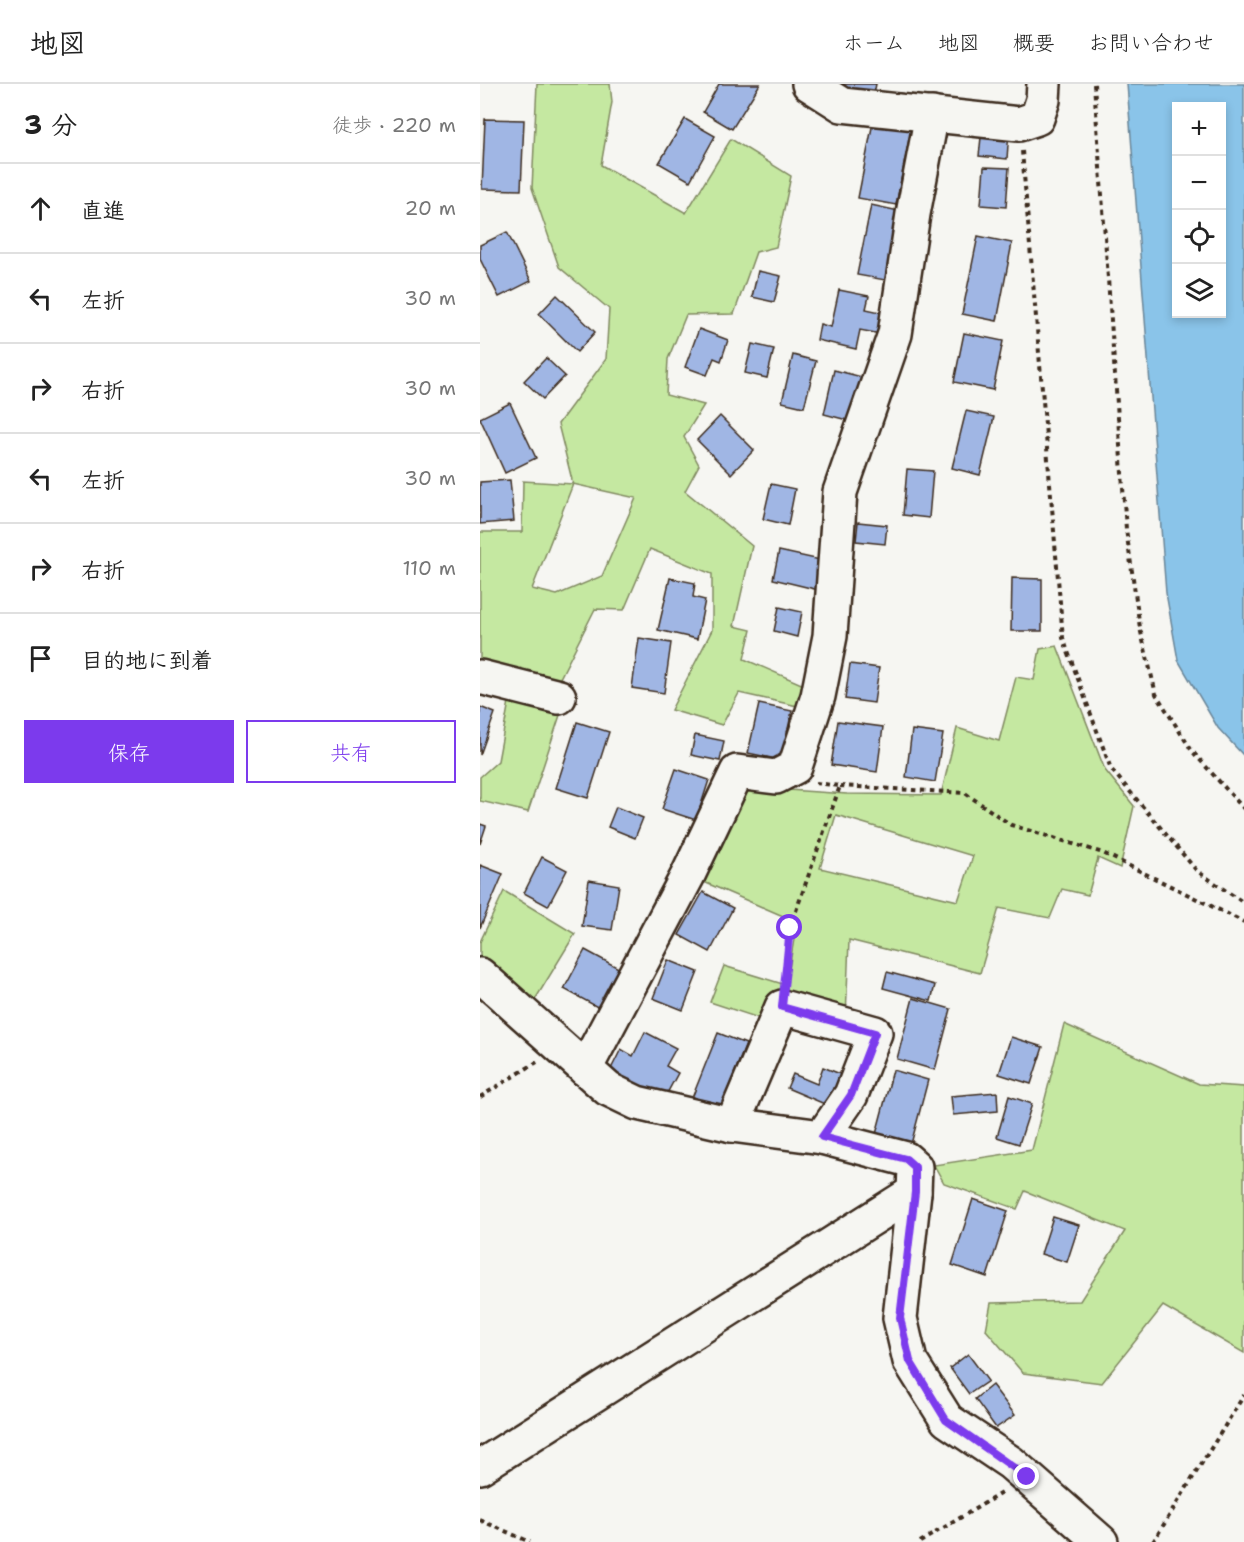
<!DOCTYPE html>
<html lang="ja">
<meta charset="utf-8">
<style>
body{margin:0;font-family:"Shantell Sans","Klee One",sans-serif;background:#f6f6f6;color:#222}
.controls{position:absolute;right:18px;top:18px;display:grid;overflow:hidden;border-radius:0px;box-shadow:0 3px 9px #0003}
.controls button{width:54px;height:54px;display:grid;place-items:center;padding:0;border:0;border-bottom:2px solid #e0e0e0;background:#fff;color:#222;font:30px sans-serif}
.stop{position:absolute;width:18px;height:18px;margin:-14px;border:4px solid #7c3aed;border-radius:50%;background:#fff}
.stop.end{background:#7c3aed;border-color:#fff;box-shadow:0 2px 6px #0008}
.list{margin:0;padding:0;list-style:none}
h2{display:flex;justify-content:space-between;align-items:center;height:78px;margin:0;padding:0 24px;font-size:26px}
h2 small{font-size:20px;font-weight:400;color:#767676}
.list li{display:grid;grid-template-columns:39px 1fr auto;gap:18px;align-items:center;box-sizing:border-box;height:90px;padding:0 24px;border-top:2px solid #e0e0e0}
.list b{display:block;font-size:22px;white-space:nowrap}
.list em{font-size:20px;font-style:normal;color:#767676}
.actions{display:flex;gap:12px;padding:18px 24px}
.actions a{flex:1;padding:14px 0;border:2px solid #7c3aed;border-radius:0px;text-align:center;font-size:21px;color:#7c3aed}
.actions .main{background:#7c3aed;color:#fff}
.icon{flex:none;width:33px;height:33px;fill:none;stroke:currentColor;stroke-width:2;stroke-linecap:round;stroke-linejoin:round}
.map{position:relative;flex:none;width:764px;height:1458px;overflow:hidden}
header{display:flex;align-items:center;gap:36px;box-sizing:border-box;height:84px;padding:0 30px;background:#fff;border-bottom:2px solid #e0e0e0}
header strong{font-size:28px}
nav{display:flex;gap:33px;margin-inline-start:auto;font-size:21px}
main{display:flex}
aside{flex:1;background:#fff}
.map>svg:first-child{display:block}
.green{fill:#c5e8a1;stroke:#808960;stroke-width:1.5;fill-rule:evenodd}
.water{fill:#8ac4e9;stroke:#6a8698;stroke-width:1.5;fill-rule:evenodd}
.building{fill:#a0b6e4;stroke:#3b2a1e;stroke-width:1.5}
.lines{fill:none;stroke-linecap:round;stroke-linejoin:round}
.minor-casing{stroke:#3b2a1e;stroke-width:38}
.path{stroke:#3b2a1e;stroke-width:4;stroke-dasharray:4.5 4.5;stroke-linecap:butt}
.minor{stroke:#f6f6f2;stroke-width:33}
.route{stroke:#7c3aed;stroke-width:8}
</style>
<header>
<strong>地図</strong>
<nav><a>ホーム</a><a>地図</a><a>概要</a><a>お問い合わせ</a></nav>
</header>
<main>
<aside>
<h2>3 分<small>徒歩 · 220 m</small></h2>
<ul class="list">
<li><svg class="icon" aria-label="ahead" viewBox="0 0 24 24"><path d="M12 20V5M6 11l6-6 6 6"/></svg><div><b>直進</b></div><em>20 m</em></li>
<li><svg class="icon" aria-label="left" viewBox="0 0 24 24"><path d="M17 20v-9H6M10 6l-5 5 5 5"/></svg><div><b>左折</b></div><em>30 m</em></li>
<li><svg class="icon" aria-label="right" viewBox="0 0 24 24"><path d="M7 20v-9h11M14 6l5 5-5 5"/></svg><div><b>右折</b></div><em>30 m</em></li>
<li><svg class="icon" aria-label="left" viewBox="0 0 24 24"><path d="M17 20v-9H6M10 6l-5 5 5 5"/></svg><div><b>左折</b></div><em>30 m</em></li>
<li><svg class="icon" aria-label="right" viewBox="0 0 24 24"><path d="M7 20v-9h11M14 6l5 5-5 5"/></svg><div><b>右折</b></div><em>110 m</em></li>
<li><svg class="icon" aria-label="arrive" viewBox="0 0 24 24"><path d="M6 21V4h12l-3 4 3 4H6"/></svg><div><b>目的地に到着</b></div></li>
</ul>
<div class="actions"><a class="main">保存</a><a>共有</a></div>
</aside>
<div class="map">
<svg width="764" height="1458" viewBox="0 0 764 1458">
<rect width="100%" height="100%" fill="#f6f6f2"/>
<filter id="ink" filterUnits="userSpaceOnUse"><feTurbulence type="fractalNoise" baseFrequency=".0167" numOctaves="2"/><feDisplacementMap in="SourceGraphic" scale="12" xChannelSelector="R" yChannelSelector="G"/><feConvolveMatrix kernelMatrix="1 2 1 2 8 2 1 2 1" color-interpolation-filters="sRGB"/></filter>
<g filter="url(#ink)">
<!-- green -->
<g class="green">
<path d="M57,0H130L132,18L121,81L206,129L251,55L311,92L296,163L276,168L254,230L206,231L188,275L186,311L224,321L204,353L219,381L205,407L272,462L254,542L271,546L264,575L326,602L322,623L259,609L242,641L191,626L232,546V490L170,465L144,526L115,525L67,620L81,628L48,728L0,717V693L18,677L33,596L0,586V448H42L43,397L93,400L78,340L126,275L129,225L79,183L52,104ZM93,400L156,414L122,492L77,511L52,505Z"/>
<path d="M577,562L625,686L654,722L640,784L618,774L608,811L582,805L570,834L519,824L500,889L369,856L366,935L297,940L230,918L244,882L306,901L317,838L217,795L262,703L367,710L461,711L477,644L519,657L536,593L554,596L560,565ZM356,731L493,772L478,817L340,784Z"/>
<polygon points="24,807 95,850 50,924 0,875 0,858"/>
<polygon points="584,940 719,1000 764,1003 764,1269 683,1222 622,1299 543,1289 506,1246 511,1219 600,1217 645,1147 545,1107 537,1125 464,1099 454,1081 552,1066"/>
</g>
<!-- water -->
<path class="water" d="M647,0H764V672L738,644L698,576L686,509ZM696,22H742V230H696Z"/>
<!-- building -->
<g class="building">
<polygon points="239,0 280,0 252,45 223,28"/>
<polygon points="361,0 396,0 393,15 360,10"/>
<polygon points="394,33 432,41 416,121 378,114"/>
<polygon points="5,35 44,36 41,106 2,105"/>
<polygon points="205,35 235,52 210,97 179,79"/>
<polygon points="502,44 529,46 527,75 499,72"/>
<polygon points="504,83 529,84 526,123 501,121"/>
<polygon points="391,121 419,127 405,196 377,191"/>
<polygon points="27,148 51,197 19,213 0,175 0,161"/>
<polygon points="498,152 532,159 517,237 482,230"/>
<polygon points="278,187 301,192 294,218 272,213"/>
<polygon points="359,206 389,212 386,225 405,229 401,250 380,246 376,265 337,256 340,240 351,243"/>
<polygon points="77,211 115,248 97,268 59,230"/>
<polygon points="219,245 248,256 241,277 234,274 227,291 205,283"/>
<polygon points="484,249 523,257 513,306 474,298"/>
<polygon points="272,260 294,265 287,294 265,289"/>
<polygon points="313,271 336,277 324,323 302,318"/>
<polygon points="66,274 85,292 63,315 44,297"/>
<polygon points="354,286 382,293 371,337 344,330"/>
<polygon points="30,319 56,374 25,389 0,334"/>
<polygon points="486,327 514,333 500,391 472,384"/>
<polygon points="240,332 274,366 251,390 217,356"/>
<polygon points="427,385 453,387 449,434 423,431"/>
<polygon points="30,396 34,437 0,440 0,398"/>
<polygon points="291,400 315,405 308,441 283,435"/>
<polygon points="378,438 407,441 405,460 376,457"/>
<polygon points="299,467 345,477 339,506 293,495"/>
<polygon points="190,494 215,499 213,513 225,516 217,555 178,546"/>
<polygon points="532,494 562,495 562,547 531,547"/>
<polygon points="299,523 322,528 317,553 294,547"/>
<polygon points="159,554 191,559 184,609 152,604"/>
<polygon points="370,580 399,584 394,619 365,615"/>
<polygon points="279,620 312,627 301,676 268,669"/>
<polygon points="0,623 15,629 0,671"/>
<polygon points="358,637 403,643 397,688 351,681"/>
<polygon points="97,638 129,648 108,714 76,704"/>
<polygon points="432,646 463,650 455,698 426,693"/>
<polygon points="215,651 244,657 240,677 211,671"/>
<polygon points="196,685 229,696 216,736 182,725"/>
<polygon points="136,723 163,734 155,754 128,743"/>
<polygon points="0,740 6,742 0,760"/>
<polygon points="62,773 87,786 68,822 44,809"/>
<polygon points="0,781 23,790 0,844"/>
<polygon points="109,796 139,801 132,846 102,842"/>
<polygon points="223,808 253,824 230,868 199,851"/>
<polygon points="105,866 144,887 123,926 84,905"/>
<polygon points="188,876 218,888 203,926 173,914"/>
<polygon points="407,888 455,901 451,917 403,904"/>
<polygon points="433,914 471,925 455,986 417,975"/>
<polygon points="165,948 196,964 186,982 198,989 185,1013 128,991 141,965 153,972"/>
<polygon points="238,949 266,960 240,1025 212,1014"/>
<polygon points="531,953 563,963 551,1000 519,990"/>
<polygon points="343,983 370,994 364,1008 353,1004 347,1021 307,1004 313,990 337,1000"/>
<polygon points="413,986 448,996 430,1064 395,1054"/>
<polygon points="517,1008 518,1027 473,1031 471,1012"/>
<polygon points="529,1012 552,1020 539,1060 517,1053"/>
<polygon points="493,1115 528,1127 507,1193 472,1181"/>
<polygon points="573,1133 599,1141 587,1178 561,1170"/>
<polygon points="488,1270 508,1297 489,1310 470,1284"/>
<polygon points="512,1301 535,1331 516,1344 495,1315"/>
</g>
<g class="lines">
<defs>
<g id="minor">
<polyline points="329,0 362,21 539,40 557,34 563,16 564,0"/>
<polyline points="0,593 79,613"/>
<polyline points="0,891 128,1005 157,1019 252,1041 342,1053 426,1075 435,1083 434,1108 420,1234 430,1277 467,1336 531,1379 621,1458"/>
<polyline points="105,985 208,791 257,688 296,693 315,683 338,612 350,552 360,408 415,250 433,130 452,30"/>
<polyline points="252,1041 302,923 395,949 371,1011 342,1053"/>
<polyline points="0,1383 434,1108"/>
</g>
</defs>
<!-- minor casing -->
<use href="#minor" class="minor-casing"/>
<!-- path -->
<g class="path">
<polyline points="614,0 646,445 660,544 676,610 712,667 764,725"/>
<polyline points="542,67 583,554 631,685 717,787 764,819"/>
<polyline points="360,702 485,709 531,741 623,769 764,838"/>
<polyline points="304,898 310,844 360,702 336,699"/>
<polyline points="0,1013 57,978"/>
<polyline points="0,1436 50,1458"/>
<polyline points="440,1458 523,1408"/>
<polyline points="673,1458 764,1311"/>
</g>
<!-- minor -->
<use href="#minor" class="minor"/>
</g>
</g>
<g class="lines" filter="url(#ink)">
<!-- route -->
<polyline class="route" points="310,844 302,923 395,949 371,1011 342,1053 426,1075 435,1083 435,1108 420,1234 430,1277 466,1336 547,1393"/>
</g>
</svg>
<div class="controls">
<button>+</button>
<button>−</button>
<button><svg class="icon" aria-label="locate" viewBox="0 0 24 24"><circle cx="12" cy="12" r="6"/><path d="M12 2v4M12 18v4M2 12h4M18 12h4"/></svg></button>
<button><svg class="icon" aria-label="layers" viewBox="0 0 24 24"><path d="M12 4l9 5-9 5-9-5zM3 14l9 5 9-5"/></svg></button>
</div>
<div class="stop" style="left:310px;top:844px"></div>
<div class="stop end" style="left:547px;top:1393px"></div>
</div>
</main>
